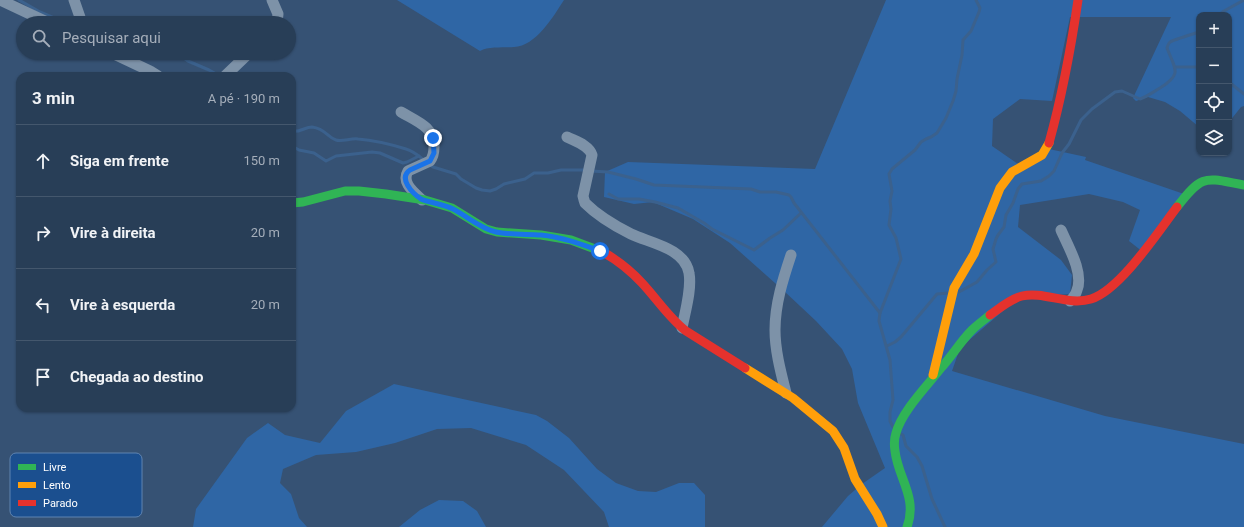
<!DOCTYPE html>
<html lang="pt">
<meta charset="utf-8">
<style>
body{margin:0;font-family:Roboto,sans-serif;background:#344961;color:#f1f3f6}
.controls{position:absolute;right:12px;top:12px;display:grid;overflow:hidden;border-radius:8px;box-shadow:0 1px 3px #0004}
.controls button{width:36px;height:36px;display:grid;place-items:center;padding:0;border:0;border-bottom:1px solid #44576d;background:#283e57;color:#f1f3f6;font:20px sans-serif}
.stop{position:absolute;width:12px;height:12px;margin:-9px;border:3px solid #1a73e8;border-radius:50%;background:#fff}
.stop.end{background:#1a73e8;border-color:#fff;box-shadow:0 1px 4px #0008}
.list{margin:0;padding:0;list-style:none}
h2{display:flex;justify-content:space-between;align-items:center;height:52px;margin:0;padding:0 16px;font-size:17px}
h2 small{font-size:13px;font-weight:400;color:#a5aeba}
.list li{display:grid;grid-template-columns:26px 1fr auto;gap:12px;align-items:center;box-sizing:border-box;height:72px;padding:0 16px;border-top:1px solid #44576d}
.list b{display:block;font-size:15px;white-space:nowrap}
.list em{font-size:13px;font-style:normal;color:#a5aeba}
.icon{flex:none;width:22px;height:22px;fill:none;stroke:currentColor;stroke-width:2;stroke-linecap:round;stroke-linejoin:round}
.map{position:relative;flex:none;width:1244px;height:527px;overflow:hidden}
.search{position:absolute;background:#283e57;box-shadow:0 1px 3px #0004;left:16px;top:16px;width:280px;height:44px;display:flex;align-items:center;gap:10px;box-sizing:border-box;padding:0 14px;border-radius:22px;color:#a5aeba;font-size:15px}
.panel{position:absolute;background:#283e57;box-shadow:0 1px 3px #0004;left:16px;top:72px;width:280px;height:340px;border-radius:12px}
.map>svg:first-child{display:block}
.green{fill:#2f66a5}
.lines{fill:none;stroke-linecap:round;stroke-linejoin:round}
.stream{stroke:#3b618d;stroke-width:3}
.street{stroke:#7d92a8;stroke-width:11}
.fast{stroke:#30b455;stroke-width:9}
.slow{stroke:#ff9f0a;stroke-width:9}
.jam{stroke:#e5322d;stroke-width:9}
.route{stroke:#1a73e8;stroke-width:5}
.key{fill:#1b4f8f;stroke:#5f84b1;stroke-width:1}
.key-label{font-size:11px;fill:#fff}
</style>
<div class="map">
<svg width="1244" height="527" viewBox="0 0 1244 527">
<rect width="100%" height="100%" fill="#365274"/>
<!-- green -->
<g class="green">
<path d="M397,0H564C553,17 536,46 514,47C504,48 489,46 480,51Z"/>
<polygon points="886,0 1244,0 1244,106 1241,107 1229,122 1229,15 1199,15 1199,127 1180,111 1165,102 1148,97 1136,101 1133,98 1171,17 1070,17 1052,101 1020,99 993,119 992,146 1021,166 1049,149 1086,157 1085,160 1184,194 1143,252 1129,241 1140,210 1123,202 1089,194 1020,205 1018,227 1061,260 1072,275 1070,294 1018,298 960,348 952,371 1105,416 1244,444 1244,527 822,527 848,496 862,484 885,468 858,403 852,369 842,349 816,321 784,291 730,243 693,219 653,202 634,204 604,197 605,172 628,162 815,169"/>
<polygon points="394,384 536,415 547,421 569,438 597,469 616,483 638,491 656,492 679,483 694,483 705,495 705,527 609,527 604,512 564,470 526,445 471,428 437,429 395,443 356,452 316,455 283,469 280,483 291,494 299,518 307,527 193,527 196,509 247,438 268,423 285,435 320,443 346,411"/>
<polygon points="439,500 463,501 477,511 486,527 399,527 420,510"/>
</g>
<g class="lines">
<!-- stream -->
<g class="stream">
<polyline points="19,0 40,12 66,23"/>
<polyline points="1219,15 1224,11 1244,0"/>
<polyline points="69,23 72,22 77,17"/>
<polyline points="177,53 188,61 209,70 220,76"/>
<polyline points="1175,67 1199,67"/>
<polyline points="1229,82 1244,94"/>
<path d="M292,131C299,133 305,127 312,127C326,129 327,137 336,140C342,142 351,138 358,139C371,140 393,145 406,149C413,151 419,156 424,160"/>
<polyline points="292,138 294,132"/>
<polyline points="292,146 299,150 314,153 326,161 336,156 372,152 380,153 403,163 407,162 419,156"/>
<polyline points="430,165 433,167 456,174 461,179 476,188 482,190 490,191 496,189 504,184 525,179 534,173 548,173 561,170 585,170"/>
<polyline points="591,171 608,172 636,179 654,185 751,189 760,192 776,192 789,195 791,197 794,203 880,313"/>
<polyline points="609,194 618,199 639,199 655,202 678,208 704,223 712,229 754,250 770,238 783,230 801,213"/>
<path d="M959,292L977,282L987,270L996,262L993,249L996,239L998,235L1004,227L1006,215L1013,203L1018,189L1022,184L1041,181L1049,176L1054,171L1062,153L1069,144L1081,120L1092,109L1115,92L1122,91L1140,99C1148,96 1153,92 1160,88C1183,74 1175,69 1167,48C1168,45 1168,44 1170,42C1173,40 1193,34 1199,32"/>
<polyline points="887,346 895,342 901,337 937,294 948,293"/>
<polyline points="893,427 890,421 890,412 893,400 890,360 879,321 880,313 901,259 896,238 889,225 891,209 890,201 892,191 889,174 892,169 915,150 921,142 926,139 931,137 937,133 946,118 953,101 956,91 957,79 962,55 963,40 971,31 979,12 980,8 976,0"/>
<polyline points="901,434 903,435 906,446 917,457 922,466 932,499 945,527"/>
</g>
<!-- street -->
<g class="street">
<polyline points="0,0 49,23"/>
<polyline points="74,0 82,23"/>
<polyline points="272,0 278,14 277,23"/>
<polyline points="112,53 150,71 158,76"/>
<polyline points="225,76 249,53"/>
<path d="M401,112C416,121 435,127 434,147C434,152 433,157 430,161L408,171C401,183 414,192 422,200"/>
<path d="M567,137C575,141 589,145 592,155L583,196L584,200L585,203C598,216 615,226 631,234C650,243 685,248 689,273C692,289 685,312 682,328"/>
<path d="M1061,230C1068,246 1084,273 1077,290C1076,294 1073,298 1070,301"/>
<path d="M786,393C781,373 775,351 775,330C775,304 783,279 791,255"/>
</g>
<!-- fast -->
<g class="fast">
<polyline points="292,203 303,202 345,191 359,191 386,194 425,200 452,208 486,229 497,232 541,235 571,240 603,252"/>
<path d="M1177,207C1203,173 1205,178 1244,185"/>
<path d="M907,527C918,498 898,478 895,451C894,445 894,439 896,433C902,411 927,386 941,368C952,356 960,342 972,330C977,325 984,320 990,315"/>
</g>
<!-- slow -->
<g class="slow">
<polyline points="745,368 793,398 833,431 844,448 855,479 877,514 883,527"/>
<polyline points="933,375 954,288 974,254 1000,188 1012,172 1042,155 1049,143"/>
</g>
<!-- jam -->
<g class="jam">
<path d="M1049,143C1062,96 1071,48 1078,0"/>
<path d="M603,252C617,260 631,271 642,283C657,299 669,318 686,331L745,368"/>
<path d="M990,315C1000,308 1010,299 1022,296C1044,291 1068,306 1091,299C1120,290 1158,232 1177,207"/>
</g>
</g>
<g class="lines">
<!-- route -->
<path class="route" d="M433,138L434,153L430,161L410,170C398,178 412,193 421,199C426,202 444,204 453,209C467,216 479,228 496,232C510,235 526,234 541,235C562,237 581,244 600,251"/>
</g>
<!-- legend -->
<rect x="10" y="453" width="132" height="64" rx="6" class="key"/>
<rect x="18" y="464" width="18" height="6" fill="#30b455"/>
<rect x="18" y="482" width="18" height="6" fill="#ff9f0a"/>
<rect x="18" y="500" width="18" height="6" fill="#e5322d"/>
<g class="key-label">
<text x="43" y="471">Livre</text>
<text x="43" y="489">Lento</text>
<text x="43" y="507">Parado</text>
</g>
</svg>
<div class="controls">
<button>+</button>
<button>−</button>
<button><svg class="icon" aria-label="locate" viewBox="0 0 24 24"><circle cx="12" cy="12" r="6"/><path d="M12 2v4M12 18v4M2 12h4M18 12h4"/></svg></button>
<button><svg class="icon" aria-label="layers" viewBox="0 0 24 24"><path d="M12 4l9 5-9 5-9-5zM3 14l9 5 9-5"/></svg></button>
</div>
<div class="stop" style="left:600px;top:251px"></div>
<div class="stop end" style="left:433px;top:138px"></div>
<div class="search"><svg class="icon" aria-label="search" viewBox="0 0 24 24"><circle cx="10" cy="10" r="6"/><path d="M15 15l6 6"/></svg>Pesquisar aqui</div>
<section class="panel">
<h2>3 min<small>A pé · 190 m</small></h2>
<ul class="list">
<li><svg class="icon" aria-label="ahead" viewBox="0 0 24 24"><path d="M12 20V5M6 11l6-6 6 6"/></svg><div><b>Siga em frente</b></div><em>150 m</em></li>
<li><svg class="icon" aria-label="right" viewBox="0 0 24 24"><path d="M7 20v-9h11M14 6l5 5-5 5"/></svg><div><b>Vire à direita</b></div><em>20 m</em></li>
<li><svg class="icon" aria-label="left" viewBox="0 0 24 24"><path d="M17 20v-9H6M10 6l-5 5 5 5"/></svg><div><b>Vire à esquerda</b></div><em>20 m</em></li>
<li><svg class="icon" aria-label="arrive" viewBox="0 0 24 24"><path d="M6 21V4h12l-3 4 3 4H6"/></svg><div><b>Chegada ao destino</b></div></li>
</ul>
</section>
</div>
